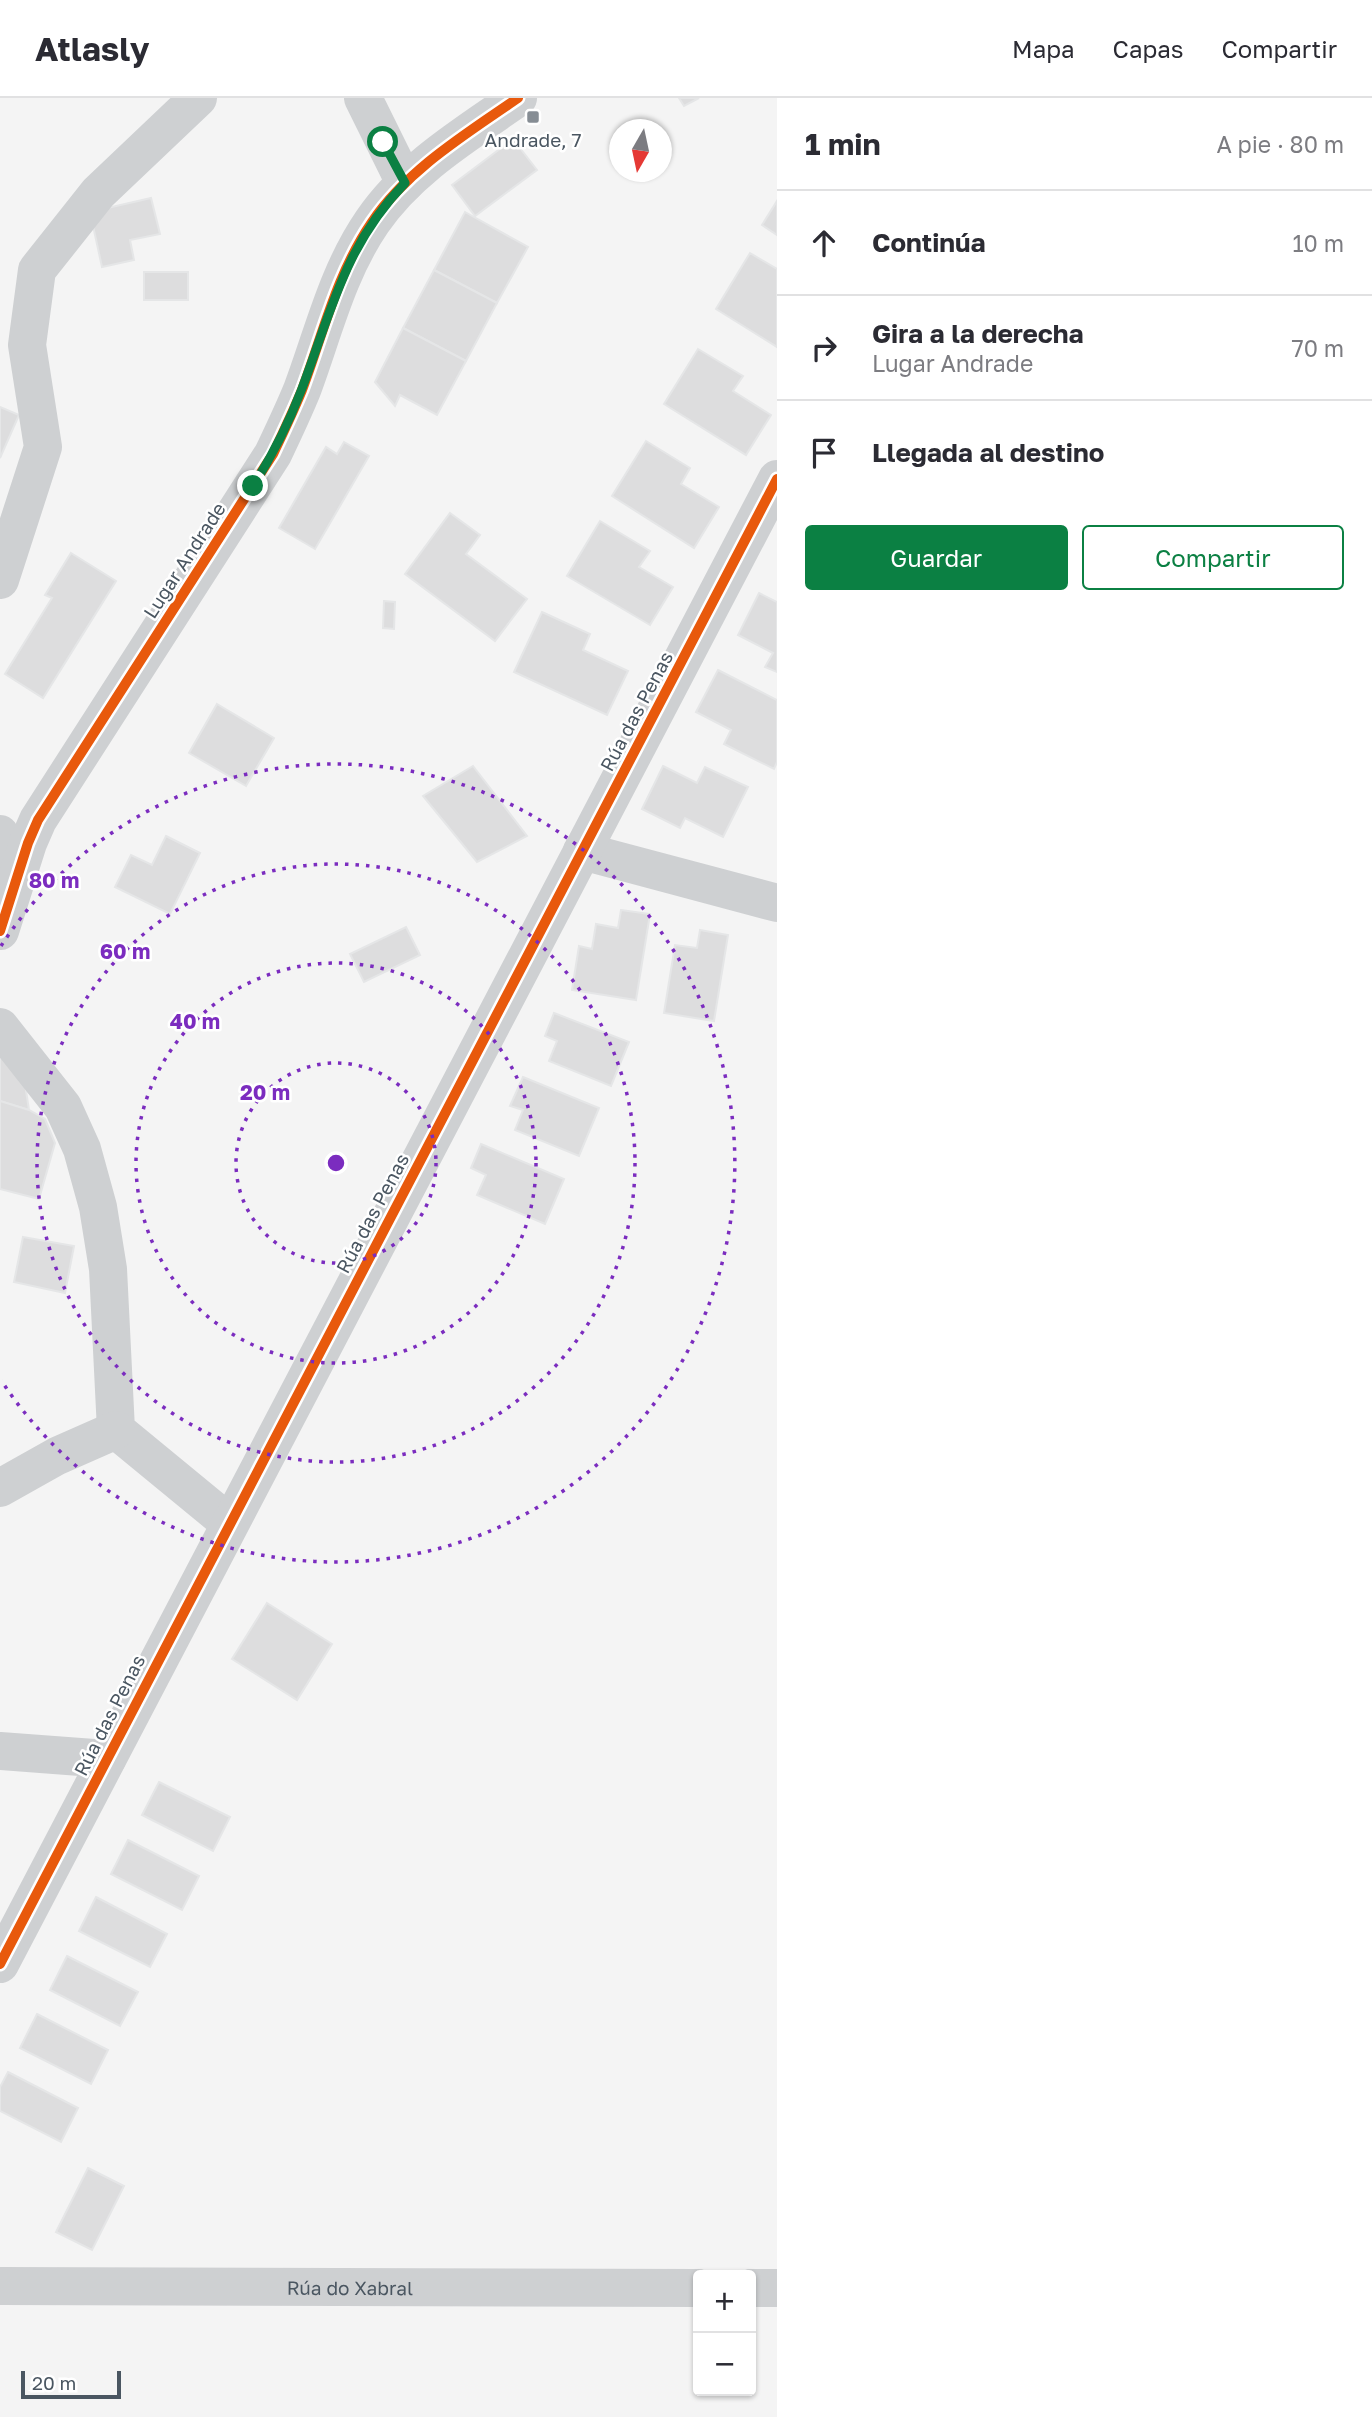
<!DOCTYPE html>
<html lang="es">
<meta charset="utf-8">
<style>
body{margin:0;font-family:"Golos Text",sans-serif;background:#f2f2f3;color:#2b2b33}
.controls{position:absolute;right:21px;bottom:21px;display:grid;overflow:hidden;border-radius:7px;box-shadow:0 2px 5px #0004}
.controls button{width:63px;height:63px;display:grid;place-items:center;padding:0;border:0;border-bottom:2px solid #e1e1e2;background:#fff;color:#2b2b33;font:35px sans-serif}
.compass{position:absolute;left:609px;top:21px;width:63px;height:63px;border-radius:50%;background:#fff;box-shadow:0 2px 5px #0004;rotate:189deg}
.scale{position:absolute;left:21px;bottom:18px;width:100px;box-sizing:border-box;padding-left:7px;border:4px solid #4a5661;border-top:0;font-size:19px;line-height:24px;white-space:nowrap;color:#4a5661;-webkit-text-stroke:5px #fff;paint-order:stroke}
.stop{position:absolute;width:21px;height:21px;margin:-16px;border:5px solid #0b8043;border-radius:50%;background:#fff}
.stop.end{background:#0b8043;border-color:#fff;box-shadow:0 2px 7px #0008}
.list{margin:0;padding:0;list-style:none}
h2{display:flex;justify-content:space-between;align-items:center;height:91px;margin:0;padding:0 28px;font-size:30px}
h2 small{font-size:23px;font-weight:400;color:#7c7c81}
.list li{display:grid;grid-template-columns:46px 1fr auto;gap:21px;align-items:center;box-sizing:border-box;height:105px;padding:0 28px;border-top:2px solid #e1e1e2}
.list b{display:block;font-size:26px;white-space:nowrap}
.list p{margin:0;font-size:23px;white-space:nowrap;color:#7c7c81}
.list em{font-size:23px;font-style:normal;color:#7c7c81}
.actions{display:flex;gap:14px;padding:21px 28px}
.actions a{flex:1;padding:16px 0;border:2px solid #0b8043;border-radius:7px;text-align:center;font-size:24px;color:#0b8043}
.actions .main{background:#0b8043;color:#fff}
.icon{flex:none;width:38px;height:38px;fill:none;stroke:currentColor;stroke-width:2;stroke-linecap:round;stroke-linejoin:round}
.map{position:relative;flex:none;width:777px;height:2319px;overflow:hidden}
header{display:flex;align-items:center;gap:42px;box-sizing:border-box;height:98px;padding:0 35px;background:#fff;border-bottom:2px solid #e1e1e2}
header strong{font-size:33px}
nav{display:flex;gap:38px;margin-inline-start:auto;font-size:24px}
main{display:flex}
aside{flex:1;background:#fff}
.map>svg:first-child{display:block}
.building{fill:#ddddde;stroke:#e5e6e7;stroke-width:2}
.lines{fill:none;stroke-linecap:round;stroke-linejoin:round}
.minor{stroke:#ced0d2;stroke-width:38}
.tertiary{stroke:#ced0d2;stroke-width:38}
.cycleway-casing{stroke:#fff;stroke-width:15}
.cycleway{stroke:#e8590c;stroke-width:10}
.route{stroke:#0b8043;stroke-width:9}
.ring{fill:none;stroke:#7b2cbf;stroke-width:3.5;stroke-dasharray:3.5 7}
.poi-dot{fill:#868d94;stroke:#fff;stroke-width:2.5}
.labels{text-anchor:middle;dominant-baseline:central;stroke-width:5;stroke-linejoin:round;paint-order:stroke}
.poi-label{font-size:19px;fill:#4a5661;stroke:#fff}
.street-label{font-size:19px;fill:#4a5661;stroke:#fff}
.centre{fill:#7b2cbf;stroke:#fff;stroke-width:3.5}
.ring-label{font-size:21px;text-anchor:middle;font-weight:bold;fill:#7b2cbf;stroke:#fff;stroke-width:5;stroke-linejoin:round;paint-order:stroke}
</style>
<header>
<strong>Atlasly</strong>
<nav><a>Mapa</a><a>Capas</a><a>Compartir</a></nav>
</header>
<main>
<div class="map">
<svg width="777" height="2319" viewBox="0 0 777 2319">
<rect width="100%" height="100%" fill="#f4f4f4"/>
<!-- building -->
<g class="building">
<polygon points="679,0 699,0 684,8"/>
<polygon points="513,41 537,72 475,118 452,87"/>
<polygon points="151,100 160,136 130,142 134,162 102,169 90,114"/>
<polygon points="777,103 777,137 762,127"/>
<polygon points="465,114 528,149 497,205 434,172"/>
<polygon points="750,155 777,171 777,249 716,211"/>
<polygon points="434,172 497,205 466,263 403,230"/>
<rect x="144" y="174" width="44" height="28"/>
<polygon points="403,230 466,263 437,317 400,297 395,308 375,284"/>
<polygon points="698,251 743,278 733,293 771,317 746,357 664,306"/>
<polygon points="0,309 19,317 0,360"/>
<polygon points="646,343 690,370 681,386 719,409 694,450 612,398"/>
<polygon points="344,344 369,358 315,451 279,430 326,349 337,356"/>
<polygon points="450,415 480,437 466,456 527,501 495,543 405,476"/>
<polygon points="600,423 650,453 639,469 673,489 650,527 567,478"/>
<polygon points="71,455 116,483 43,600 5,576 52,500 45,497"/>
<polygon points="759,495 777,504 777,574 765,569 773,555 738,537"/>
<polygon points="384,503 395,504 394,531 383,530"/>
<polygon points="542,514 590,536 583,552 628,573 607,617 514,574"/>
<polygon points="718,572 777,602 777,664 774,671 724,646 731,632 696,614"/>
<polygon points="217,606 274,640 246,688 189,655"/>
<polygon points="473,668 527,738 477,764 423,698"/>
<polygon points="663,668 697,685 705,669 748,689 723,739 685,720 680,730 642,711"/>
<polygon points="166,738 200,755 170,816 115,789 131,757 152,767"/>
<polygon points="621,812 650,816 636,902 572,892 579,848 592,851 596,826 618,830"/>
<polygon points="406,829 420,857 364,884 350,856"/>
<polygon points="700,832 728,837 714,923 664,915 675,847 697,850"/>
<polygon points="554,915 629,944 611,988 549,963 557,943 545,938"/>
<polygon points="0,954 25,986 29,1012 0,1003"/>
<polygon points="523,979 599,1010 579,1058 515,1032 523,1012 510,1008"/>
<polygon points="0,1003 29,1012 45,1021 55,1045 39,1101 0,1091"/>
<polygon points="481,1046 564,1081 545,1126 477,1097 486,1077 471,1070"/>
<polygon points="23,1139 74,1148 65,1195 14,1184"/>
<polygon points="267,1505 332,1546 297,1602 232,1561"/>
<polygon points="159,1684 230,1719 213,1753 142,1717"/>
<polygon points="128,1742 199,1778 182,1812 111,1776"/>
<polygon points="96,1799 167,1836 150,1869 79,1833"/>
<polygon points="67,1858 138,1894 120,1928 50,1892"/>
<polygon points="37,1916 108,1952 91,1986 20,1950"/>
<polygon points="8,1974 78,2010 61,2044 0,2013 0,1989"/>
<polygon points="88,2070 124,2088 92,2152 56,2134"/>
</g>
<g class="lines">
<!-- minor -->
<g class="minor">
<polyline points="0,482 43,349 27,247 37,172 98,95 198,0"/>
<polyline points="0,736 19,772"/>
<polyline points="582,753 777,805"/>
<polyline points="0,929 63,1009 82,1051 98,1109 108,1171 116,1332 229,1425"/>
<polyline points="0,1390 57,1358 116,1332"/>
<polyline points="0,1653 107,1661"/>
<polyline points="0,1866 777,381"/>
<path id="s1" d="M0,2188L698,2190"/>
<polyline points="751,2190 777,2190"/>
</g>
<!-- tertiary -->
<g class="tertiary">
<polyline points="363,0 405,85"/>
<path d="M0,833L28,745L38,722L273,356C283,335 293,314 302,292C323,236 337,175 372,124C408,71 466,36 518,0"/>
</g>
<defs>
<g id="cycleway">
<path d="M0,833L28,745L38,722L273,356C283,335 293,314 302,292C323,236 337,175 372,124C408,71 466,36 518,0"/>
<polyline points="0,1866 777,381"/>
</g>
</defs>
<!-- cycleway casing -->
<use href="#cycleway" class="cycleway-casing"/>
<!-- cycleway -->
<use href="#cycleway" class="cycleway"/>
</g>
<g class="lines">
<!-- route -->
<path class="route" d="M253,388C272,358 288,327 301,293C331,215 344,148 405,85L383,44"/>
</g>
<!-- distance rings -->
<g class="ring">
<circle cx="336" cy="1065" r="100"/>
<circle cx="336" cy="1065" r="200"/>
<circle cx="336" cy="1065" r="299"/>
<path d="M1 848A399 399 0 1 1 1 1282"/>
</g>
<!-- markers -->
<rect class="poi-dot" x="526" y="12" width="14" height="14" rx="3.5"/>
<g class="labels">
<!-- poi labels -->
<g class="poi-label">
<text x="533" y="41">Andrade, 7</text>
</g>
<!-- street labels -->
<g class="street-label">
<text transform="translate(184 462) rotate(-57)">Lugar Andrade</text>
<text transform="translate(636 613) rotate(-62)">Rúa das Penas</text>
<text transform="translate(372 1115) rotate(-62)">Rúa das Penas</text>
<text transform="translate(109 1617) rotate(-63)">Rúa das Penas</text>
<text stroke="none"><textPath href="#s1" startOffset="350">Rúa do Xabral</textPath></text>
</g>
</g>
<circle cx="336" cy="1065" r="10" class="centre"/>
<g class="ring-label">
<text x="54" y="790">80 m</text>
<text x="125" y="861">60 m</text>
<text x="195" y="931">40 m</text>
<text x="265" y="1002">20 m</text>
</g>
</svg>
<div class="controls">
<button>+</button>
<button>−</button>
</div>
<svg class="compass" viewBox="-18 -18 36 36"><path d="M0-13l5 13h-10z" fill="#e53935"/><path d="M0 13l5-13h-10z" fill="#7c7c81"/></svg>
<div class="scale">20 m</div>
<div class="stop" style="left:383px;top:44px"></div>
<div class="stop end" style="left:253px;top:388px"></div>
</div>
<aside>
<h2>1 min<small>A pie · 80 m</small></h2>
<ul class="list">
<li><svg class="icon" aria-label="ahead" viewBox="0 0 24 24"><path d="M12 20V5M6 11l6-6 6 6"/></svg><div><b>Continúa</b></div><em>10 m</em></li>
<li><svg class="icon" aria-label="right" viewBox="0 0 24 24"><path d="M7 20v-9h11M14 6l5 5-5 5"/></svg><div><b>Gira a la derecha</b><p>Lugar Andrade</p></div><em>70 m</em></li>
<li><svg class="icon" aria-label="arrive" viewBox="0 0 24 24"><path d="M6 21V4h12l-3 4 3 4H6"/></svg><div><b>Llegada al destino</b></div></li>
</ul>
<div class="actions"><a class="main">Guardar</a><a>Compartir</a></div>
</aside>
</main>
